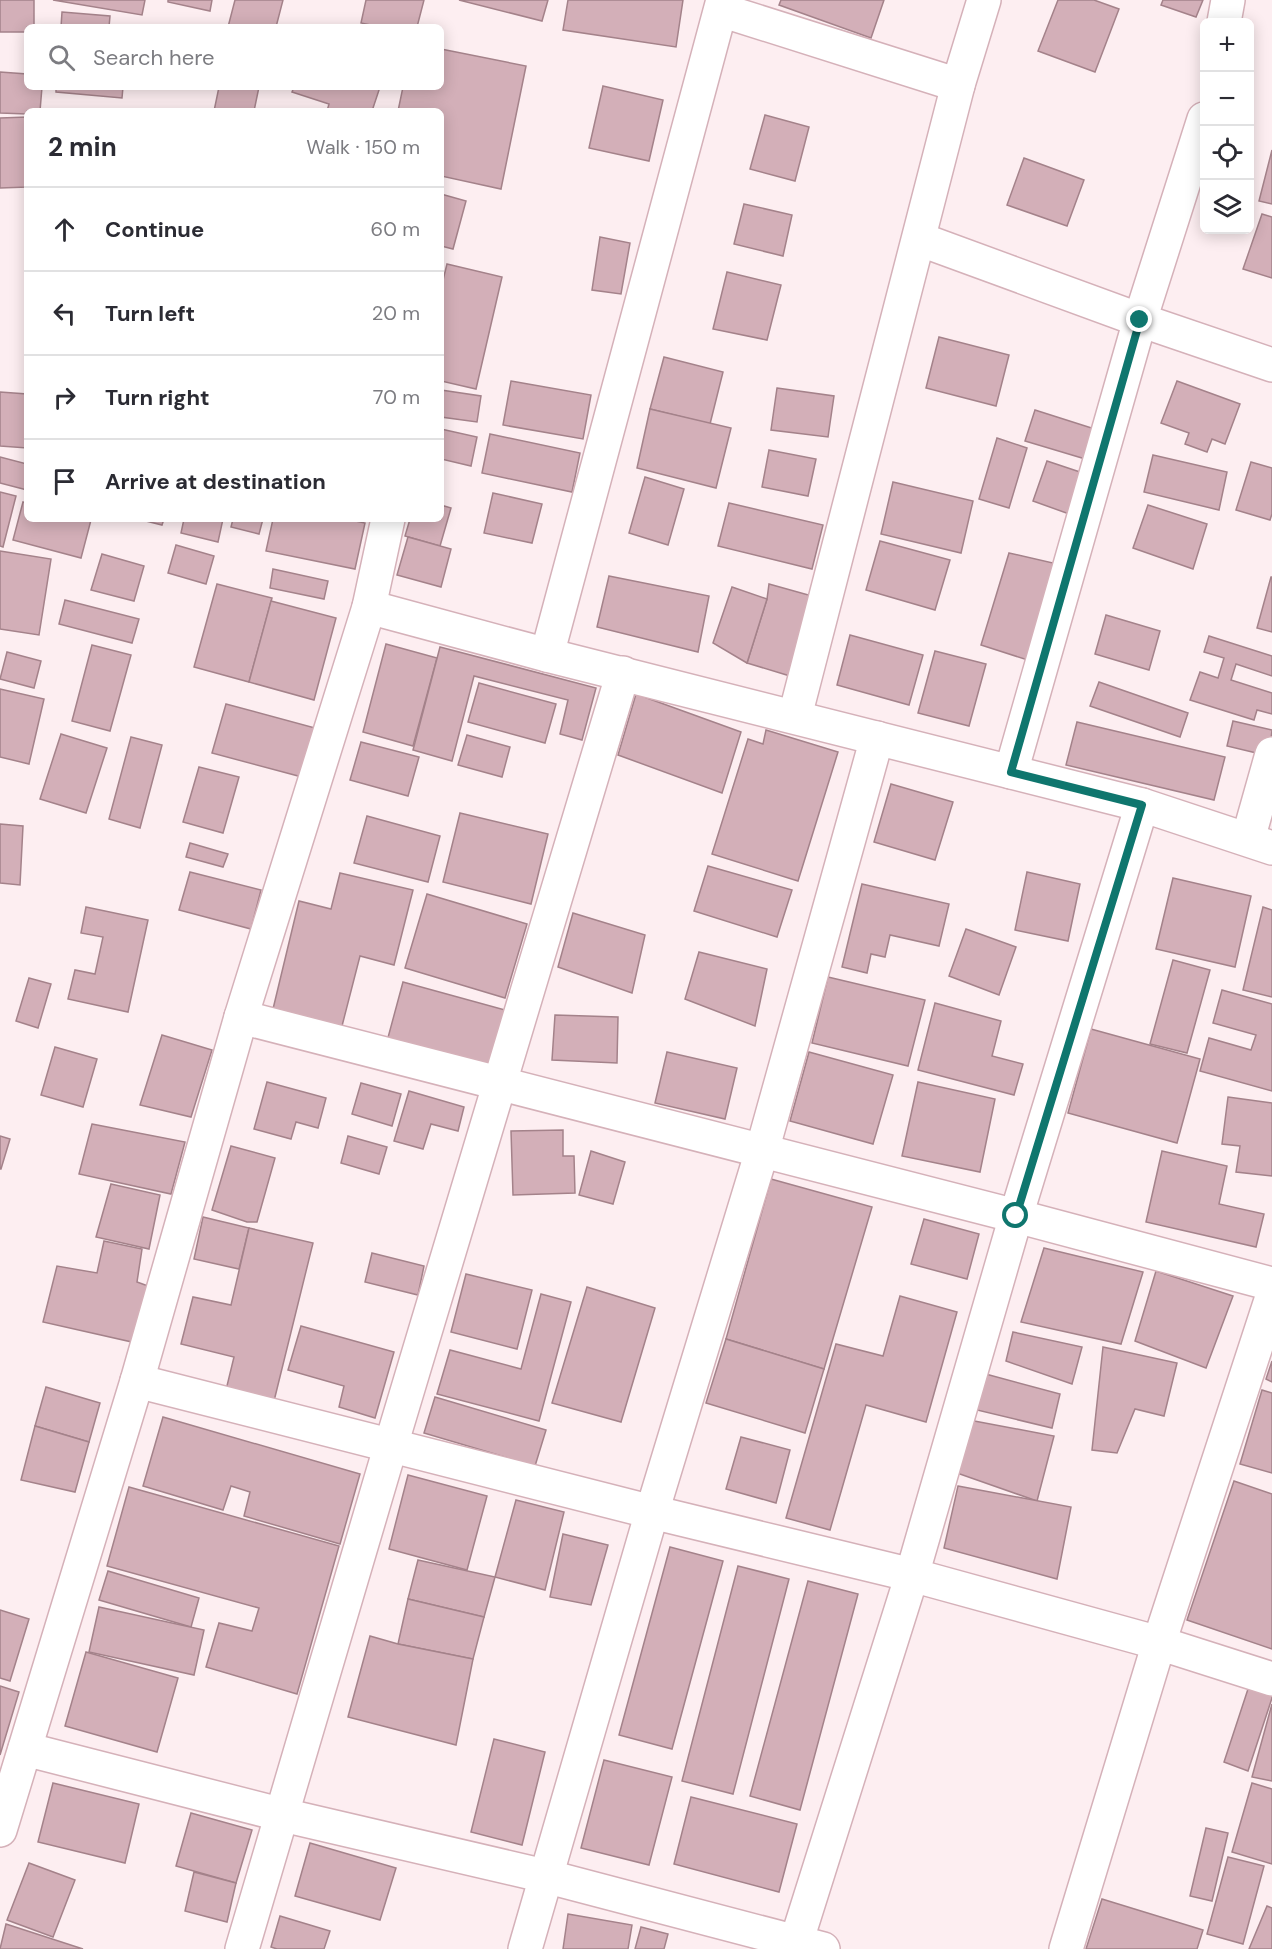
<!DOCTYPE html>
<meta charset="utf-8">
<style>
body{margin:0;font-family:"DM Sans",sans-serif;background:#f7f7f7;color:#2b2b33}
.controls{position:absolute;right:18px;top:18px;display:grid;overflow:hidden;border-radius:9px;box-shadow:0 3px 15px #0003}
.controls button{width:54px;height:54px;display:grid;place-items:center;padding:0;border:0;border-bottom:2px solid #e1e1e2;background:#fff;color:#2b2b33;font:30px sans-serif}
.stop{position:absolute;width:18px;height:18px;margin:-14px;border:4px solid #0f766e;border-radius:50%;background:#fff}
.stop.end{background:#0f766e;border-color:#fff;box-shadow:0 2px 6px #0008}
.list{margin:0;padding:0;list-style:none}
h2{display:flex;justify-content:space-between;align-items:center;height:78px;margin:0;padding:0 24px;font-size:26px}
h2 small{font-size:20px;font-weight:400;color:#7c7c81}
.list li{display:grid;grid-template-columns:39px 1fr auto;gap:18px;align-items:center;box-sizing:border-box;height:84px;padding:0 24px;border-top:2px solid #e1e1e2}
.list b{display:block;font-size:22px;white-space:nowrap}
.list em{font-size:20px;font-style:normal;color:#7c7c81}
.icon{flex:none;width:33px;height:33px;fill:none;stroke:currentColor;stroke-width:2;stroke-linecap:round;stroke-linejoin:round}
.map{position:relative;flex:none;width:1272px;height:1949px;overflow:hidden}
.search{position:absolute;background:#fff;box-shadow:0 3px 15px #0003;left:24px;top:24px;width:420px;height:66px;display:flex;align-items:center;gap:15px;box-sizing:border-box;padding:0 21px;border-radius:9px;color:#7c7c81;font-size:22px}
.panel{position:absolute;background:#fff;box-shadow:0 3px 15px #0003;left:24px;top:108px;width:420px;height:414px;border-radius:9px}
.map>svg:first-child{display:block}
.building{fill:#d3afb8;stroke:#a4828a;stroke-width:1.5}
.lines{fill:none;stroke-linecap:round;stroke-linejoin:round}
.minor-casing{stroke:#d5b1b9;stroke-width:36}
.minor{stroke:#fff;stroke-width:33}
.route{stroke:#0f766e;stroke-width:8}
</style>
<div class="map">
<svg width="1272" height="1949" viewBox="0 0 1272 1949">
<rect width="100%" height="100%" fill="#fdeef1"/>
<!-- building -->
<g class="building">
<polygon points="0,0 34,0 34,27 27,27 27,32 0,32"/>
<polygon points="53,0 145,0 142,15"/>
<polygon points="168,0 212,0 210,11 168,2"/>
<polygon points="235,0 283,0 276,27 228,27"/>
<polygon points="366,0 424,0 417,27 380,27 361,23"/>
<polygon points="459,0 548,0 542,21"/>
<polygon points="568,0 683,0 676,47 563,30"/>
<polygon points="781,0 884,0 871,38 779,5"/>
<polygon points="1058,0 1094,0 1119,9 1095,72 1038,51"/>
<polygon points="1163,0 1203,0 1196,17 1161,5"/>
<polygon points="62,12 110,16 109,27 61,27"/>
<polygon points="441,49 526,66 501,189 441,176 441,111 398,111 403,87 441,87"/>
<polygon points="0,72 27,74 27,87 42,87 40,111 27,111 27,114 0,113"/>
<polygon points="603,86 663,100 649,161 589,148"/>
<polygon points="56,87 123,87 122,98 56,92"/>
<polygon points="219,87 259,87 254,111 214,111"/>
<polygon points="294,87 380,87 372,111 327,111 329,104 292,92"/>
<polygon points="765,115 809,127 795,181 750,169"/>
<polygon points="27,117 27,187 0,188 0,118"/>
<polygon points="1272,150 1272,204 1259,201"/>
<polygon points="1024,158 1084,180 1067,226 1007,205"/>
<polygon points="441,194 466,201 453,249 441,246"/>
<polygon points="744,204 792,215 783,256 734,244"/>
<polygon points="1262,214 1272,217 1272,278 1243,269"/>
<polygon points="600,237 630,243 621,294 592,290"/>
<polygon points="447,264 502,277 476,389 441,381 441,288"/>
<polygon points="727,272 781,285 767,340 713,329"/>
<polygon points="939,337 1009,355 996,406 926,388"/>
<polygon points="664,357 723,372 710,424 650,409"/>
<polygon points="511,381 591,395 583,439 503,425"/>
<polygon points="1177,381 1240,404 1225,444 1212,439 1207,452 1185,444 1189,433 1161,423"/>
<polygon points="777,388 834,396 828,437 771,430"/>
<polygon points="441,390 481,396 477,422 441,417"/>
<polygon points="0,392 27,394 27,448 0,446"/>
<polygon points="650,409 731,428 716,488 637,468"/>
<polygon points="1035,410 1101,431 1092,461 1025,441"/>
<polygon points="441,429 477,437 471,466 441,459"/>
<polygon points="490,434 580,453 572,492 482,473"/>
<polygon points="997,438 1027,448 1009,508 979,499"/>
<polygon points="769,450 816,459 808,496 762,487"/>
<polygon points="1153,455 1227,472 1219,510 1144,492"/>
<polygon points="0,457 27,464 27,490 0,483"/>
<polygon points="1047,461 1086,474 1072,515 1033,501"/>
<polygon points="1251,462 1272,468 1272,514 1270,520 1236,510"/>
<polygon points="645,477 684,489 668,545 629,533"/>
<polygon points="893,482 973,501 961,553 881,534"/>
<polygon points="0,492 16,496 3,547 0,546"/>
<polygon points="493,493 542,504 532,543 484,533"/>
<polygon points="23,502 27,503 27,519 91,520 81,558 13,540"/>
<polygon points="729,503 823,525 812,569 718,546"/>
<polygon points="441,505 451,508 440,546 405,536 410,519 441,519"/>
<polygon points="1148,505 1207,524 1193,569 1133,548"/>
<polygon points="138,519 164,519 162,525"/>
<polygon points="184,519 223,519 218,542 181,533"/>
<polygon points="233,519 263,519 259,534 231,527"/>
<polygon points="273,519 346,519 365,523 355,569 266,551"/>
<polygon points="408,537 451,549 441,587 397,575"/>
<polygon points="880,541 950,560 935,610 866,590"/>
<polygon points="176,545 214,556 206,584 168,573"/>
<polygon points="0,551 51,559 39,635 0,629"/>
<polygon points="1009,553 1053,563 1031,661 981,645"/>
<polygon points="102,554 144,566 134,601 91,590"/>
<polygon points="273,569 328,581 324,599 270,588"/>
<polygon points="609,576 709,596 698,652 597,627"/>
<polygon points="1271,577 1272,577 1272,632 1257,628"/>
<polygon points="217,584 272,598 249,682 194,667"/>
<polygon points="769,584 812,596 790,676 747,663 767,599"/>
<polygon points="732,587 767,599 747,663 713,643"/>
<polygon points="65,600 139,619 132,643 59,624"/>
<polygon points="271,601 336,618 314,700 249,682"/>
<polygon points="1106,615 1160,631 1149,670 1095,654"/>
<polygon points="850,635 923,655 909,705 837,685"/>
<polygon points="1209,636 1272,656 1272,676 1236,664 1231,680 1272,693 1272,714 1257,710 1254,720 1190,700 1200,672 1218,678 1224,658 1204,652"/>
<polygon points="386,644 437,658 413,746 363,732"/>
<polygon points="92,645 131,655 110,731 72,721"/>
<polygon points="440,647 596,688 582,740 560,734 568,700 474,676 452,761 413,750"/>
<polygon points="935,651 986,664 969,726 918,713"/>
<polygon points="7,652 41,661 34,688 0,679"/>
<polygon points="1099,682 1188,713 1180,737 1090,706"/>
<polygon points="479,683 556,704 545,743 468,722"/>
<polygon points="0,689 44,699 29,764 0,757"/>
<polygon points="636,694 741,732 722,793 618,755"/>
<polygon points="226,704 315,728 302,777 212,753"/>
<polygon points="1233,721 1272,730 1269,756 1227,746"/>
<polygon points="1077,722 1225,757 1214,800 1066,765"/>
<polygon points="766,730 838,752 798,881 712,854 748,739 763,744"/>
<polygon points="61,734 107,748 86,813 40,799"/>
<polygon points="467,735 510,747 502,777 458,765"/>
<polygon points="131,737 162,745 140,828 109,819"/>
<polygon points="361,742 419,757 408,796 350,780"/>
<polygon points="199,767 239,777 223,833 183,822"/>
<polygon points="891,784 953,802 935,860 874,842"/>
<polygon points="460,813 548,834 531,904 443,882"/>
<polygon points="367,816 440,836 428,882 354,863"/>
<polygon points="0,824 23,826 20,885 0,883"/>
<polygon points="190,843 228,854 223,867 186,857"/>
<polygon points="708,866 792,890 777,937 694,911"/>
<polygon points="190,872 261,890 251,929 179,910"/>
<polygon points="1027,872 1080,884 1068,941 1015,930"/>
<polygon points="340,873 413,890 394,965 360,956 342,1026 273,1009 299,901 331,909"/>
<polygon points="1173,878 1251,896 1235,967 1156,949"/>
<polygon points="862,884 949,904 939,946 890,935 885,957 871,954 867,973 842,967"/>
<polygon points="427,894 527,924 505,998 405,968"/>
<polygon points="86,907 148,920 128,1012 68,999 75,970 95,974 103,937 81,933"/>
<polygon points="1263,907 1272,910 1272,997 1243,990"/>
<polygon points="573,913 645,935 632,993 558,967"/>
<polygon points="966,929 1016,947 999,995 949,976"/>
<polygon points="699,952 767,969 755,1026 685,999"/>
<polygon points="1173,960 1210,970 1187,1053 1150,1044"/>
<polygon points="828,977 925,1000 908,1066 812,1043"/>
<polygon points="29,978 51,984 38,1028 16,1021"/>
<polygon points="403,982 505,1010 487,1074 386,1045"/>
<polygon points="1222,990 1272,1004 1272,1091 1200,1071 1209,1038 1251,1050 1256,1035 1213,1023"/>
<polygon points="935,1003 1001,1021 992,1056 1023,1064 1014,1095 918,1070"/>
<polygon points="555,1015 618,1017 617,1063 552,1060"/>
<polygon points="1091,1029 1200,1059 1177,1143 1068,1113"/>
<polygon points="162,1035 212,1050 191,1117 140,1105"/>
<polygon points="55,1047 97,1059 83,1107 41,1095"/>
<polygon points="667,1052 737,1068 725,1119 655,1103"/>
<polygon points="809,1052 893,1075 873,1144 790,1121"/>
<polygon points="267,1082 326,1098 318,1128 296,1122 291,1139 254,1129"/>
<polygon points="918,1082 995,1099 980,1172 902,1156"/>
<polygon points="361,1083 401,1094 392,1126 352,1114"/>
<polygon points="409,1091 464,1107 458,1131 431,1124 423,1149 394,1141"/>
<polygon points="1228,1097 1272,1103 1272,1176 1236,1172 1240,1146 1222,1144"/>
<polygon points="92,1124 185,1142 171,1194 79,1174"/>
<polygon points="563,1130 563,1156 574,1156 575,1193 513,1195 511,1131"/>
<polygon points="0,1136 10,1139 1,1169 0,1169"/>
<polygon points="348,1136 387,1147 379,1174 341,1163"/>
<polygon points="231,1146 275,1158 257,1222 247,1222 212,1210"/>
<polygon points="591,1151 625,1162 613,1204 579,1195"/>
<polygon points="1162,1151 1227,1166 1219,1204 1264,1214 1256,1247 1146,1222"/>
<polygon points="771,1179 872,1207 824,1369 726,1339"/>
<polygon points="111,1184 160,1195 149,1249 96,1237"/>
<polygon points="203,1217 249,1228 239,1269 194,1259"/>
<polygon points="924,1219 979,1234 967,1279 911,1264"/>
<polygon points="249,1228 313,1243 274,1401 226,1390 234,1357 181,1344 193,1297 231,1305"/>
<polygon points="104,1241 142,1249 137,1282 148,1286 132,1342 43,1322 57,1266 97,1273"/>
<polygon points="1044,1248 1143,1272 1121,1344 1021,1322"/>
<polygon points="372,1253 424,1266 418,1295 365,1282"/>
<polygon points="1156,1271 1233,1296 1206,1368 1135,1341"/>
<polygon points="466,1274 532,1290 517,1349 451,1332"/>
<polygon points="587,1287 655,1308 621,1422 552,1403"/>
<polygon points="541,1294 571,1302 539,1421 437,1394 450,1350 521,1369"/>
<polygon points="900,1296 957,1312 926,1422 866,1405 830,1530 786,1518 836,1344 883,1356"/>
<polygon points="301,1326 394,1352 375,1418 339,1407 344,1386 288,1370"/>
<polygon points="1013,1332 1082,1347 1072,1384 1006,1361"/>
<polygon points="726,1339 824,1369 805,1433 706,1403"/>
<polygon points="1103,1347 1177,1363 1164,1416 1135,1409 1117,1453 1092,1450"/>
<polygon points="1272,1361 1272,1382 1266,1379"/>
<polygon points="982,1373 1060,1394 1052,1428 977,1410"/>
<polygon points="46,1387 100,1403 89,1442 35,1426"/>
<polygon points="1262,1390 1272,1393 1272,1473 1240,1464"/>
<polygon points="435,1397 546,1430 535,1466 424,1433"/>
<polygon points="163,1417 360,1474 340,1544 244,1516 250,1492 231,1486 223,1510 143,1486"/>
<polygon points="969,1420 1054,1436 1037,1501 957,1473"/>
<polygon points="35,1426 89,1442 75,1492 21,1480"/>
<polygon points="741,1437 790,1450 776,1503 726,1489"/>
<polygon points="408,1475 487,1496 467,1570 389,1549"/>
<polygon points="1234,1481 1272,1494 1272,1649 1187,1620"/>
<polygon points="958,1486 1071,1507 1057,1579 944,1548"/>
<polygon points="129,1487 339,1546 297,1694 206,1667 219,1623 252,1631 259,1608 107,1566"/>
<polygon points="516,1500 564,1512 545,1590 495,1577"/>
<polygon points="563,1534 608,1545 591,1605 550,1597"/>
<polygon points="670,1547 723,1561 672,1749 619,1735"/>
<polygon points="418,1560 495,1577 484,1617 408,1599"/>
<polygon points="738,1566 789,1579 733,1794 682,1781"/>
<polygon points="108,1571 199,1598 191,1627 99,1600"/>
<polygon points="808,1581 858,1594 800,1810 750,1796"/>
<polygon points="408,1599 484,1617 473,1659 398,1644"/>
<polygon points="99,1607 204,1630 194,1675 89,1652"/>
<polygon points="0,1610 29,1619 10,1681 0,1678"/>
<polygon points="370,1636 398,1644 473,1659 456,1745 348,1717"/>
<polygon points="86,1652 178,1678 157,1752 65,1726"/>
<polygon points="0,1686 19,1692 0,1755"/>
<polygon points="1249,1686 1272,1694 1272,1698 1248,1771 1224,1762"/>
<polygon points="1272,1704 1272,1781 1252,1777"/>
<polygon points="494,1739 545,1752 522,1845 471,1832"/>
<polygon points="604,1760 672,1777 649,1865 581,1848"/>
<polygon points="53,1783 139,1804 125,1863 38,1842"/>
<polygon points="1252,1783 1272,1789 1272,1864 1232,1852"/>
<polygon points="691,1797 797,1824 779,1892 674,1864"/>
<polygon points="191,1813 252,1830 236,1883 176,1866"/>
<polygon points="1206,1828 1228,1833 1212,1901 1190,1896"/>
<polygon points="310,1843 396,1868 380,1920 295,1896"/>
<polygon points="1228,1857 1264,1866 1243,1944 1207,1934"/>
<polygon points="29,1863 75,1880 53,1937 7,1920"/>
<polygon points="194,1872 236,1883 227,1922 185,1911"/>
<polygon points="1102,1899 1203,1930 1197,1949 1086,1949"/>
<polygon points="1267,1906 1272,1908 1272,1949 1249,1949"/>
<polygon points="568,1914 632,1925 628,1949 563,1949"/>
<polygon points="280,1916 330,1931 324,1949 277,1949 271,1947"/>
<polygon points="6,1924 83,1949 0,1949"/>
<polygon points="641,1927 668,1934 664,1949 635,1949"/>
</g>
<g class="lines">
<defs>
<g id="minor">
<polyline points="721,10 958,85"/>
<polyline points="1224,22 1228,0"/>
<polyline points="919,239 1140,320 1272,365"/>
<polyline points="369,607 547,655 1142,805 1272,848"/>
<polyline points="547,655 723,0"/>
<polyline points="795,716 958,85 984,0"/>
<polyline points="1011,772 1140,320 1204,119"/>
<polyline points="1248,839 1272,754"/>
<polyline points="241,1017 1016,1216 1272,1284"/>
<polyline points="137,1381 652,1512 912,1575 1159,1643 1272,1679"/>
<polyline points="25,1749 283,1815 545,1876 823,1949"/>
<polyline points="0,1830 137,1381 241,1017 369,607 388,519"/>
<polyline points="242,1949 391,1445 623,673"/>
<polyline points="525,1949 652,1512 762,1151 877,738"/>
<polyline points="794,1949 912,1575 1016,1216 1142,805"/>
<polyline points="1066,1949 1159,1643 1272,1297"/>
</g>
</defs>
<!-- minor casing -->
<use href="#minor" class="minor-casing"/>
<!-- minor -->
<use href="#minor" class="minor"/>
</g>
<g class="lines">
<!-- route -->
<polyline class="route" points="1016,1216 1142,805 1011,772 1140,320"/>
</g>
</svg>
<div class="controls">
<button>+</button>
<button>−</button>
<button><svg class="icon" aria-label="locate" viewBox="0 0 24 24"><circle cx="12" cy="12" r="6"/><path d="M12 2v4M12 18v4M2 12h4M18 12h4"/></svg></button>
<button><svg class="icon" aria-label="layers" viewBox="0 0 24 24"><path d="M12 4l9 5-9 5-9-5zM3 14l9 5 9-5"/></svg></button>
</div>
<div class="stop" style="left:1016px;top:1216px"></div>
<div class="stop end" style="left:1140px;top:320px"></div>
<div class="search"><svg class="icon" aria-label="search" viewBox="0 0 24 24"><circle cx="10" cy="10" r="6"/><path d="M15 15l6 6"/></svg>Search here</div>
<section class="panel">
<h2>2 min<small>Walk · 150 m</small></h2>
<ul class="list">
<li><svg class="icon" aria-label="ahead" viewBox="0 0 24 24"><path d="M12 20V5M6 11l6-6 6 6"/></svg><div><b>Continue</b></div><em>60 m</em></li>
<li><svg class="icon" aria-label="left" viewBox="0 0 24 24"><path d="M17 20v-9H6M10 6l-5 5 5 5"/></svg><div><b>Turn left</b></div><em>20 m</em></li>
<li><svg class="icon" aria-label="right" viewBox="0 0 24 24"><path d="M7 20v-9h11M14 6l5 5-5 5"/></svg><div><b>Turn right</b></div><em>70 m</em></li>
<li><svg class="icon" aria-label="arrive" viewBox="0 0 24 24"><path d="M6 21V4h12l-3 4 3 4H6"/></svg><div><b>Arrive at destination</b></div></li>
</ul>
</section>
</div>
